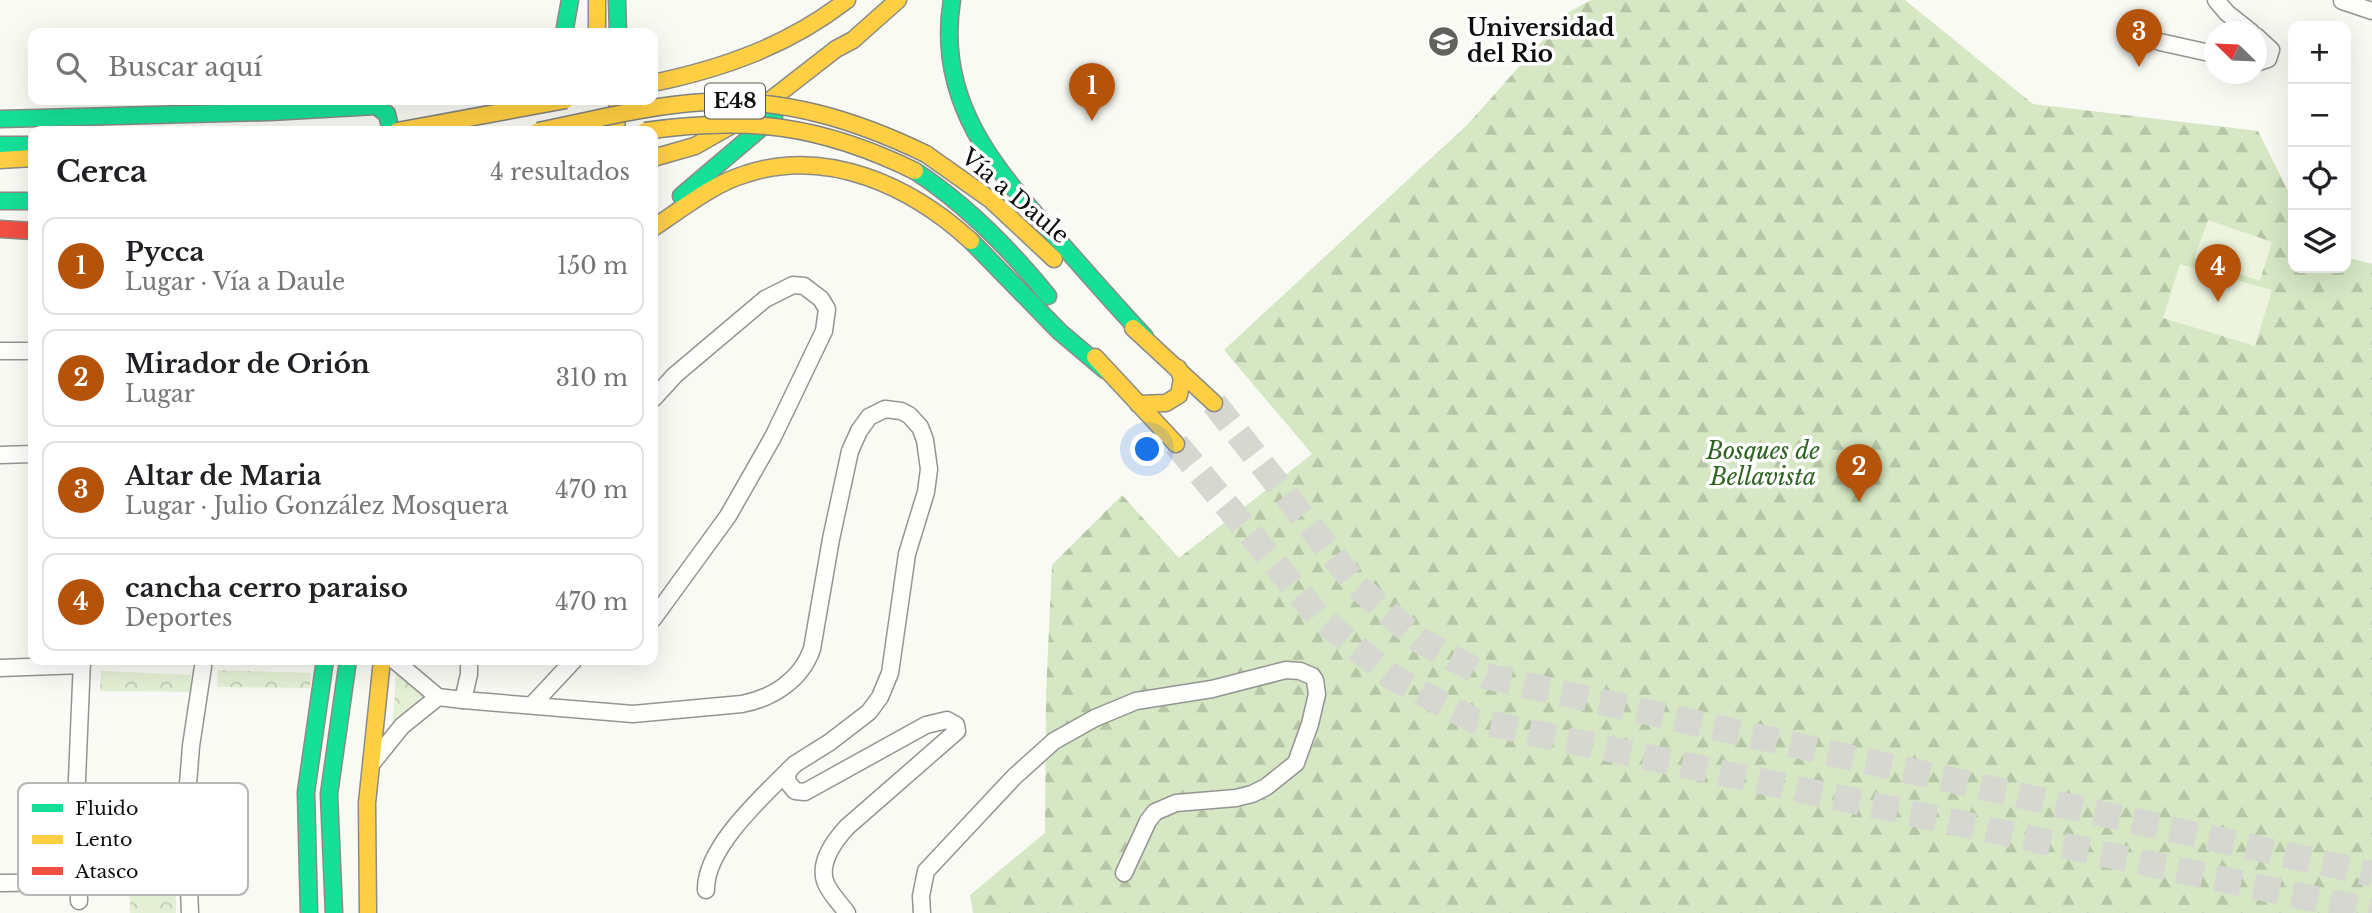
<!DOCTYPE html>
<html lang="es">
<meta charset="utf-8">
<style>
body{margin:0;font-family:"Libre Baskerville",serif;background:#f2f2f2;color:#202124}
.controls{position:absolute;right:21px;top:21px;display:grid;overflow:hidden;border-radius:14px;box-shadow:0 7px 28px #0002}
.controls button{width:63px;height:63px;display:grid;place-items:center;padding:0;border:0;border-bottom:2px solid #e0e0e0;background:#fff;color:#202124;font:35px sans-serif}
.compass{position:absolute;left:2204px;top:21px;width:63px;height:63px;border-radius:50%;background:#fff;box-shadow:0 7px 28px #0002;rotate:293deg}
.you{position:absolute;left:1148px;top:450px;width:24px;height:24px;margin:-18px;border:5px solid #fff;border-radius:50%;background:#1a73e8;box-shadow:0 0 0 10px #1a73e833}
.badge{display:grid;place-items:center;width:46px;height:46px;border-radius:50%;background:#b45309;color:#fff;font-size:23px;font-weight:700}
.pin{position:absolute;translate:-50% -58px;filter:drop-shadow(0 2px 4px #0008)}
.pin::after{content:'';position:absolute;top:37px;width:24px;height:21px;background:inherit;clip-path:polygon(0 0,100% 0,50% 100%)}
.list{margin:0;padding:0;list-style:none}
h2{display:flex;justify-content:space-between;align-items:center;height:91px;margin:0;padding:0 28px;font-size:30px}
h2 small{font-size:23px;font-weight:400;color:#757577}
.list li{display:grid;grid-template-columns:46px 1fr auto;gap:21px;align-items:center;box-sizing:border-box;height:98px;margin:0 14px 14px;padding:0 14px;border:2px solid #e0e0e0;border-radius:14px}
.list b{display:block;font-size:26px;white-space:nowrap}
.list p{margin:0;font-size:23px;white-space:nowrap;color:#757577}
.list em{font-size:23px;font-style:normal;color:#757577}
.icon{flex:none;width:38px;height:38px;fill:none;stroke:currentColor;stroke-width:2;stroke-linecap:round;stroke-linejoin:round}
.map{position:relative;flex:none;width:2372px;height:913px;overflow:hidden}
.search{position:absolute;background:#fff;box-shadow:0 7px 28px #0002;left:28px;top:28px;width:630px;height:77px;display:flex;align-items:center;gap:18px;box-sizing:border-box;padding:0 24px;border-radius:14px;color:#757577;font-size:26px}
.panel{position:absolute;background:#fff;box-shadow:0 7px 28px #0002;left:28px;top:126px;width:630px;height:539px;border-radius:14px}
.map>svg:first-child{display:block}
.forest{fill:url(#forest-firs)}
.park{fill:url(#park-crowns)}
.pitch{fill:#edf4de}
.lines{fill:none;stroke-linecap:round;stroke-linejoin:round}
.primary-tunnel{stroke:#d7d7d2;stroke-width:26;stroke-dasharray:26 13;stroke-linecap:butt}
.street-casing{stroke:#949492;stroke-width:19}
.fast-casing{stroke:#8b8b88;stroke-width:19}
.slow-casing{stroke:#8b8b88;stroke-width:19}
.jam-casing{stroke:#8b8b88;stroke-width:19}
.street{stroke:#fefefd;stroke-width:16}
.fast{stroke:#16e098;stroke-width:16}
.slow{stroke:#ffcf43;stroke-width:16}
.jam{stroke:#f24e42;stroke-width:16}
.slow-bridge-casing{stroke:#82827f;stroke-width:19;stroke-linecap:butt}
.slow-bridge{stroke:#ffcf43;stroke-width:16}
.labels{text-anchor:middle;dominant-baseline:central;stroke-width:7;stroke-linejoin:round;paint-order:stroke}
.shield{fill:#fff;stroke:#565656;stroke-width:2}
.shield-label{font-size:21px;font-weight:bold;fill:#0e0e0e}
.poi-label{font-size:23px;font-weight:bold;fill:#0e0e0e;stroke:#fff;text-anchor:start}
.street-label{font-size:23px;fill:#0e0e0e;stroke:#fff}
.park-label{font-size:23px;font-style:italic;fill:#2e6321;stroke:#fff}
.key{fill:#fff;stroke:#b7b7b7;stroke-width:2}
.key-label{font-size:19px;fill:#0e0e0e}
</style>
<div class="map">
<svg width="2372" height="913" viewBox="0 0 2372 913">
<defs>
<pattern id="forest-firs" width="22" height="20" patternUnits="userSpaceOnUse" patternTransform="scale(1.75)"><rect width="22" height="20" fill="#d5e7c3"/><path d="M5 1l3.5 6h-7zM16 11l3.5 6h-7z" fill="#b6c5a6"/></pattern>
<pattern id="park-crowns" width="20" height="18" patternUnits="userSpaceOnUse" patternTransform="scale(1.75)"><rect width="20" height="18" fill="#e4f0d5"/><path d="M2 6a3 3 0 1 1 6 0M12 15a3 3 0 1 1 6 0" fill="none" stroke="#c2cdb6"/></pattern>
</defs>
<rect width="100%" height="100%" fill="#fafaf4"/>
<!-- forest -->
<polygon class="forest" points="1591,0 1905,0 2033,104 2258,131 2293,201 2293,268 2346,268 2346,257 2372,264 2372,913 973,913 970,895 1045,833 1046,694 1052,565 1122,495 1179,558 1312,454 1224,350 1467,125 1567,13"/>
<!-- park -->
<g class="park">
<polygon points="397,660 439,701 391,745"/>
<polygon points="218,670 311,673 310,688 217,687"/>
<polygon points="101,671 191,675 190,692 100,691"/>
<polygon points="129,872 176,877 176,913 130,913"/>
</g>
<!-- pitch -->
<g class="pitch">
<polygon points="2208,220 2272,242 2260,281 2194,258"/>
<polygon points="2180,264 2272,290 2255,346 2163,318"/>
</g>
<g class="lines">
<!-- primary-tunnel -->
<g class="primary-tunnel">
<polyline points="1214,403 1357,586 1419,640 1486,676 2372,874"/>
<polyline points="1176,444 1318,616 1392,677 1473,720 2372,911"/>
</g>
<defs>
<g id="street">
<polyline points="2216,0 2227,13 2251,32"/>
<polyline points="2342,1 2372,11"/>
<polyline points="2256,36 2271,50 2268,59 2256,63"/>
<polyline points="2160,42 2214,54"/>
<polyline points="0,351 33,351"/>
<polyline points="653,399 675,375 765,299 793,285 804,286 821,299 827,309 824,331 773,437 728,516 653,619"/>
<polyline points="0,455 33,454"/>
<path d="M394,660L438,697L463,700L633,714L742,704C773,698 801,680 812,649L831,539L850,451L859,431L869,417L885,409L901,411L909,415L920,427L925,440L929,469L926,492L907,554L890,673L880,697L869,712L830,742L795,764L788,771L787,781L795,791L805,792L926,725L947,720L956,725L957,731L847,827C835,840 819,862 825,881C829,893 840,903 847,913"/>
<polyline points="0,668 82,665"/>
<polyline points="463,700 469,674 469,660"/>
<polyline points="532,705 574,660"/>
<polyline points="373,762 402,726 438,697"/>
<polyline points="0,883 77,882"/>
<path d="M706,890C705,848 762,797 790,769"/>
<polyline points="79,901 77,779 82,660"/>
<polyline points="190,913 186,810 191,746 204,660"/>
<polyline points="922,913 921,896 926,871 1014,777 1054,741 1095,718 1136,701 1212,689 1286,670 1300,671 1312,676 1315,680 1317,694 1310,724 1296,763 1266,787 1252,794 1236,798 1176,803 1155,812 1148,821 1124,873"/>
</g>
<g id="fast">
<polyline points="617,0 618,33"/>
<path d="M952,0C935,102 996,170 1059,241C1087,273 1116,306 1145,337"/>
<polyline points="564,33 570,0"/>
<polyline points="0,119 270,112 376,106 387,114 391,131"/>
<polyline points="0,145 33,145"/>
<path d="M915,171C967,205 1009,248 1048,296"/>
<polyline points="681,196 774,117"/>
<polyline points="0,201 33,201"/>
<polyline points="971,241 1060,332 1105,370"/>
<polyline points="309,913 306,792 325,660"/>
<polyline points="334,913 329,794 348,660"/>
</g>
<g id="slow">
<polyline points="597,0 597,33"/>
<path d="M653,83C725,68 789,45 847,0"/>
<polyline points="616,131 618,100"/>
<polyline points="926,154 991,200 1054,259"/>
<polyline points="653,158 695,146 755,112 836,49 853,40 898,0"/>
<polyline points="0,160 33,158"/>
<path d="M653,228C682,209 712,184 746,174C827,147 911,186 971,241"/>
<polyline points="1133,328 1214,403"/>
<polyline points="1095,357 1176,444"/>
<polyline points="1138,404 1166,403 1179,395 1182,379 1178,368"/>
<polyline points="368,913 367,803 382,660"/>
</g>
<polyline id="jam" points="0,229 33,231"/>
</defs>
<!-- street casing -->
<use href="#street" class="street-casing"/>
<!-- fast casing -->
<use href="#fast" class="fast-casing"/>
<!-- slow casing -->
<use href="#slow" class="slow-casing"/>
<!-- jam casing -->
<use href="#jam" class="jam-casing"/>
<!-- street -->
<use href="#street" class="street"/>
<!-- fast -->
<use href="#fast" class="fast"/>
<!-- slow -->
<use href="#slow" class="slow"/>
<!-- jam -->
<use href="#jam" class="jam"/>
<defs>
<g id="slow-bridge">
<polyline points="397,131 566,100"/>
<path d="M538,131C593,120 649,105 706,102C784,98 856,120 926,154"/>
<path d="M645,131C748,116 821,125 915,171"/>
</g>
</defs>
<!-- slow-bridge casing -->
<use href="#slow-bridge" class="slow-bridge-casing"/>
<!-- slow-bridge -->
<use href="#slow-bridge" class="slow-bridge"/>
</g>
<!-- icons -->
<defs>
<symbol id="university-disc" viewBox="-11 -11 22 22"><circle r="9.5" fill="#61615e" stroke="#fff"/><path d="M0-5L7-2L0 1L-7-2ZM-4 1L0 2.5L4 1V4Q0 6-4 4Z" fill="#fff"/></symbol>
</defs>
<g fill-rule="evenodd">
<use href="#university-disc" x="1426" y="24" width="35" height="35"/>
</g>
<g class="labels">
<!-- shield labels -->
<rect class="shield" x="705" y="83.5" width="60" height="35" rx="5"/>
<g class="shield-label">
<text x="735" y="101">E48</text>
</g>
<!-- poi labels -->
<g class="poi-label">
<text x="1467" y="28">Universidad<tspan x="1467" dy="26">del Rio</tspan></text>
</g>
<!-- street labels -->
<g class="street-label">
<text transform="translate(1015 196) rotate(40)">Vía a Daule</text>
</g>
<!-- park labels -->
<g class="park-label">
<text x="1763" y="451">Bosques de<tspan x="1763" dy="26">Bellavista</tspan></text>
</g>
</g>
<!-- legend -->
<rect x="18" y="783" width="230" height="112" rx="10" class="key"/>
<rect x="32" y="804" width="31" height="8" fill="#16e098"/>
<rect x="32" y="835" width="31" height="9" fill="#ffcf43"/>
<rect x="32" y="867" width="31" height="8" fill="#f24e42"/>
<g class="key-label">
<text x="75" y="815">Fluido</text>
<text x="75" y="846">Lento</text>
<text x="75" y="878">Atasco</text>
</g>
</svg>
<div class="controls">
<button>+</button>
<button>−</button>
<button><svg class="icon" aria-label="locate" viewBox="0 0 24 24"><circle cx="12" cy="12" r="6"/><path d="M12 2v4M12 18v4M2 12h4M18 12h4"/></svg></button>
<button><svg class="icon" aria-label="layers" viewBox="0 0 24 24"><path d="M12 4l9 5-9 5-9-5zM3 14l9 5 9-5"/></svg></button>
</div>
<svg class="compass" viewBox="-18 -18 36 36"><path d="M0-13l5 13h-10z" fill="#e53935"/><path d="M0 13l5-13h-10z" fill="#757577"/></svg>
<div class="you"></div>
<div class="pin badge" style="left:1092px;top:121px">1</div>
<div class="pin badge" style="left:1859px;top:502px">2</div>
<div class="pin badge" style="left:2139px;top:67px">3</div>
<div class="pin badge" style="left:2218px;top:302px">4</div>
<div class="search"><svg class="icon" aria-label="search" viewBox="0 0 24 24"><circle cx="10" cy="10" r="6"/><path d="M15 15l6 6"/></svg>Buscar aquí</div>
<section class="panel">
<h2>Cerca<small>4 resultados</small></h2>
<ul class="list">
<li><span class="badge">1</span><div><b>Pycca</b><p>Lugar · Vía a Daule</p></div><em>150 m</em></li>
<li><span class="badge">2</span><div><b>Mirador de Orión</b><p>Lugar</p></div><em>310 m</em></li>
<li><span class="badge">3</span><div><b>Altar de Maria</b><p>Lugar · Julio González Mosquera</p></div><em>470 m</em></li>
<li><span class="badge">4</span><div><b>cancha cerro paraiso</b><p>Deportes</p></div><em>470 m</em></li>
</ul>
</section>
</div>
